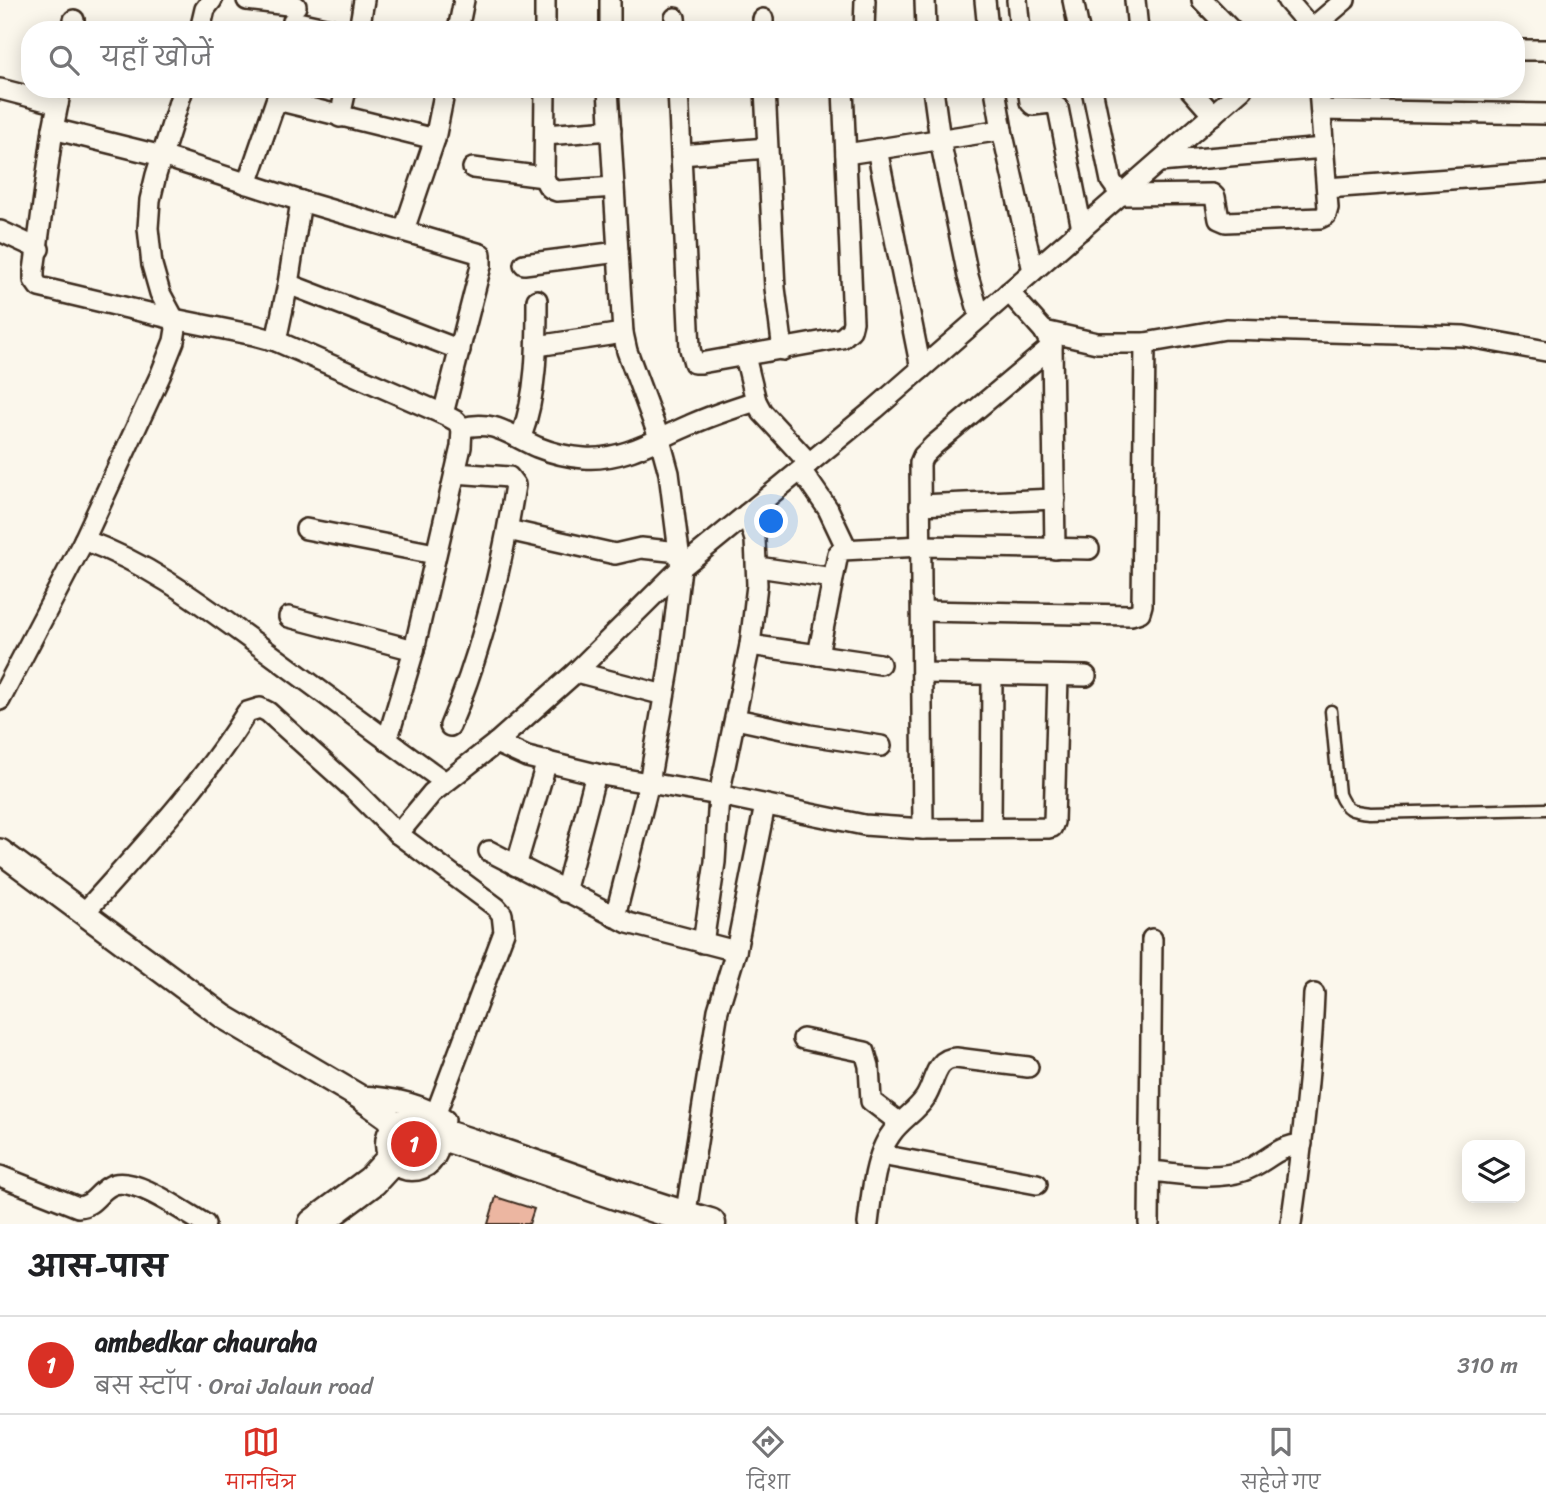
<!DOCTYPE html>
<html lang="hi">
<head>
<meta charset="utf-8">
<style>
  body { margin:0; font-family:Sriracha,"Playpen Sans Deva",sans-serif; background:#f6f6f6; color:#202124 }
  .controls { position:absolute; right:21px; bottom:21px; display:grid; overflow:hidden; border-radius:14px; box-shadow:0 4px 18px #0003 }
  .controls button { width:63px; height:63px; display:grid; place-items:center; padding:0; border:0; border-bottom:2px solid #e0e0e0; background:#fff; color:#202124; font:35px sans-serif }
  .you { position:absolute; left:772px; top:522px; width:24px; height:24px; margin:-18px; border:5px solid #fff; border-radius:50%; background:#1a73e8; box-shadow:0 0 0 10px #1a73e833 }
  .badge { display:grid; place-items:center; width:46px; height:46px; border-radius:50%; background:#d93025; color:#fff; font-size:23px; font-weight:700 }
  .pin { position:absolute; translate:-50% -50%; border:4px solid #fff; box-shadow:0 2px 7px #0006 }
  .list { margin:0; padding:0; list-style:none }
  h2 { display:flex; justify-content:space-between; align-items:center; height:91px; margin:0; padding:0 28px; font-size:30px }
  h2 small { font-size:23px; font-weight:400; color:#757577 }
  .list li { display:grid; grid-template-columns:46px 1fr auto; gap:21px; align-items:center; box-sizing:border-box; height:98px; padding:0 28px; border-top:2px solid #e0e0e0 }
  .list b { display:block; font-size:26px; white-space:nowrap }
  .list p { margin:0; font-size:23px; white-space:nowrap; color:#757577 }
  .list em { font-size:23px; font-style:normal; color:#757577 }
  .icon { flex:none; width:38px; height:38px; fill:none; stroke:currentColor; stroke-width:2; stroke-linecap:round; stroke-linejoin:round }
  .map { position:relative; flex:none; width:1546px; height:1224px; overflow:hidden }
  .search { position:absolute; background:#fff; box-shadow:0 4px 18px #0003; left:21px; right:21px; top:21px; height:77px; display:flex; align-items:center; gap:18px; box-sizing:border-box; padding:0 24px; border-radius:28px; color:#757577; font-size:26px }
  .sheet { height:189px; background:#fff }
  nav { display:flex; justify-content:space-around; align-items:center; box-sizing:border-box; height:98px; border-top:2px solid #e0e0e0; background:#fff; font-size:19px; color:#757577 }
  nav a { display:grid; justify-items:center; gap:4px }
  nav .on { color:#d93025 }
  .map>svg:first-child { display:block }
</style>
</head>
<body>
<div class="map">
<svg width="1546" height="1224" viewBox="0 0 1546 1224">
  <rect width="100%" height="100%" fill="#fbf7ec"/>
  <filter id="ink" filterUnits="userSpaceOnUse"><feTurbulence type="fractalNoise" baseFrequency=".0143" numOctaves="2"/><feDisplacementMap in="SourceGraphic" scale="14" xChannelSelector="R" yChannelSelector="G"/><feConvolveMatrix kernelMatrix="1 2 1 2 8 2 1 2 1" color-interpolation-filters="sRGB"/></filter>
  <g filter="url(#ink)">
    <!-- building -->
    <polygon fill="#ecb6a1" stroke="#3b2a1e" stroke-width="2" points="496,1197 534,1209 529,1224 488,1224"/>
    <g fill="none" stroke-linecap="round" stroke-linejoin="round">
      <defs>
        <path id="service" d="M1331 711 1339 794C1346 811 1352 811 1370 813L1546 809"/>
        <g id="minor">
          <polyline points="247,0 296,6"/>
          <polyline points="545,0 545,30"/>
          <polyline points="610,0 610,30"/>
          <polyline points="925,0 926,30"/>
          <polyline points="985,0 988,30"/>
          <polyline points="1017,0 1020,30"/>
          <polyline points="1073,0 1079,30"/>
          <polyline points="1135,0 1138,30"/>
          <polyline points="1202,0 1231,30"/>
          <polyline points="1287,0 1313,30"/>
          <polyline points="675,18 676,30"/>
          <polyline points="763,19 763,30"/>
          <polyline points="293,21 334,30"/>
          <polyline points="72,30 74,20"/>
          <polyline points="200,30 205,9 212,0"/>
          <polyline points="359,30 364,0"/>
          <polyline points="458,30 464,0"/>
          <polyline points="864,30 865,0"/>
          <polyline points="1310,30 1345,0"/>
          <polyline points="1516,50 1546,50"/>
          <polyline points="0,89 58,104"/>
          <polyline points="61,89 53,129 34,271 34,280 39,287 174,319 254,335 276,341 443,414 456,421 462,428 461,447 414,650 387,741"/>
          <path d="M545 89 544 177C547 185 549 189 557 191L614 187"/>
          <polyline points="608,89 623,333 627,351 660,440 669,473 681,568 669,669 649,783 615,917"/>
          <polyline points="678,89 690,349 694,363 701,363 842,338 851,330 853,322 843,89"/>
          <polyline points="765,89 775,288 783,350"/>
          <polyline points="933,89 940,140 968,276 980,317"/>
          <polyline points="995,89 1002,130 1033,271"/>
          <polyline points="1028,89 1030,102 1033,105 1051,103 1058,108 1082,229"/>
          <polyline points="1092,89 1111,181 1121,195 1212,194 1215,197 1219,219 1226,222 1320,218 1326,215 1328,208 1319,89"/>
          <polyline points="1190,89 1213,115"/>
          <polyline points="277,100 435,139"/>
          <polyline points="1321,110 1546,114"/>
          <polyline points="340,117 346,89"/>
          <polyline points="53,129 162,156 301,201 481,254 481,266 443,414"/>
          <polyline points="545,135 611,130"/>
          <polyline points="877,149 921,369"/>
          <polyline points="846,154 1002,130"/>
          <polyline points="681,155 767,148"/>
          <polyline points="1159,162 1324,148"/>
          <polyline points="473,168 544,177"/>
          <polyline points="247,184 280,89"/>
          <polyline points="1327,188 1546,172"/>
          <polyline points="404,230 435,139 445,89"/>
          <polyline points="0,231 39,249"/>
          <polyline points="524,264 618,252"/>
          <polyline points="288,284 460,350"/>
          <polyline points="1009,292 1044,331 1052,346 1055,549"/>
          <polyline points="1044,331 1097,343 1145,343 1226,329 1464,336 1546,351"/>
          <polyline points="276,341 288,284 301,201"/>
          <polyline points="537,346 623,333"/>
          <polyline points="745,356 756,401 762,412 809,463"/>
          <path d="M462 428C493 419 510 435 537 447 552 453 568 457 584 458 622 461 657 439 690 425 712 415 734 408 756 401"/>
          <path d="M521 437C537 394 537 346 537 300"/>
          <polyline points="801,470 828,509 847,549"/>
          <polyline points="920,505 1055,499"/>
          <polyline points="306,529 435,554"/>
          <polyline points="508,530 615,554 641,548 679,552"/>
          <path d="M84 540C152 565 203 605 261 647 322 692 383 738 445 782"/>
          <polyline points="758,567 833,578"/>
          <polyline points="922,611 1131,615 1140,612 1142,605 1145,343"/>
          <polyline points="289,617 414,650"/>
          <polyline points="750,645 880,664"/>
          <polyline points="818,655 838,554 842,550 922,546 1089,549"/>
          <polyline points="576,672 664,695"/>
          <polyline points="923,673 1086,676"/>
          <polyline points="0,700 84,540 160,376 174,341 176,329 174,319 160,293 152,265 148,228 150,200 156,175 183,89"/>
          <polyline points="736,719 810,735 881,746"/>
          <path d="M450 726C483 649 502 567 515 485L509 477 455 473"/>
          <polyline points="496,743 527,757 596,774 719,795 864,825 923,829 1048,828 1052,827 1054,822 1058,677"/>
          <polyline points="991,828 992,676"/>
          <polyline points="923,829 920,463 923,456 934,445 1052,346"/>
          <polyline points="398,834 432,793 496,743 576,672 681,568 875,409 1242,89"/>
          <polyline points="489,851 628,923 736,951"/>
          <polyline points="516,866 547,761"/>
          <polyline points="565,892 596,774"/>
          <path d="M84 913C141 849 202 785 247 712L260 708 268 712 351 787 398 834 496 907 502 914 504 932 436 1113"/>
          <polyline points="703,943 715,862 719,795 750,645 757,585 755,540 747,514"/>
          <polyline points="803,1039 865,1052 869,1066 871,1101 900,1123"/>
          <path d="M358 1096C387 1097 420 1102 445 1120"/>
          <polyline points="881,1155 1037,1184"/>
          <path d="M1149 1171C1178 1173 1214 1181 1243 1171 1265 1164 1276 1146 1302 1144"/>
          <path d="M0 1176 78 1207C94 1206 97 1193 110 1186 131 1173 184 1212 205 1224"/>
          <polyline points="684,1224 718,1010 736,951 765,805"/>
          <path d="M868 1224C871 1198 875 1155 891 1134 900 1120 916 1112 925 1098 935 1084 934 1058 956 1058L1028 1067"/>
          <polyline points="1149,1224 1152,939"/>
          <path d="M1291 1224C1302 1147 1311 1072 1314 994"/>
        </g>
        <polyline id="tertiary" points="0,851 224,1017 358,1096 400,1126"/>
        <g id="primary">
          <circle cx="412" cy="1144" r="21"/>
          <path d="M429 1131C524 1159 615 1197 710 1224"/>
          <polyline points="314,1224 372,1181 395,1156"/>
        </g>
      </defs>
      <!-- service casing -->
      <use href="#service" stroke="#3b2a1e" stroke-width="15"/>
      <!-- minor casing -->
      <use href="#minor" stroke="#3b2a1e" stroke-width="24"/>
      <!-- tertiary casing -->
      <use href="#tertiary" stroke="#3b2a1e" stroke-width="28"/>
      <!-- primary casing -->
      <use href="#primary" stroke="#3b2a1e" stroke-width="35"/>
      <!-- service -->
      <use href="#service" stroke="#fbf7ec" stroke-width="10"/>
      <!-- minor -->
      <use href="#minor" stroke="#fbf7ec" stroke-width="19"/>
      <!-- tertiary -->
      <use href="#tertiary" stroke="#fbf7ec" stroke-width="23"/>
      <!-- primary -->
      <use href="#primary" stroke="#fbf7ec" stroke-width="30"/>
    </g>
  </g>
</svg>
<div class="controls">
<button><svg class="icon" aria-label="layers" viewBox="0 0 24 24"><path d="M12 4l9 5-9 5-9-5zM3 14l9 5 9-5"/></svg></button>
</div>
<div class="you"></div>
<div class="pin badge" style="left:414px;top:1144px">1</div>
<div class="search"><svg class="icon" aria-label="search" viewBox="0 0 24 24"><circle cx="10" cy="10" r="6"/><path d="M15 15l6 6"/></svg>यहाँ खोजें</div>
</div>
<section class="sheet">
<h2>आस-पास<small></small></h2>
<ul class="list">
<li><span class="badge">1</span><div><b>ambedkar chauraha</b><p>बस स्टॉप · Orai Jalaun road</p></div><em>310 m</em></li>
</ul>
</section>
<nav>
<a class="on"><svg class="icon" aria-label="map" viewBox="0 0 24 24"><path d="M3 6l6-2 6 2 6-2v14l-6 2-6-2-6 2zM9 4v14M15 6v14"/></svg>मानचित्र</a>
<a><svg class="icon" aria-label="directions" viewBox="0 0 24 24"><path d="M12 3l9 9-9 9-9-9zM9 14v-3h6M13 9l2 2-2 2"/></svg>दिशा</a>
<a><svg class="icon" aria-label="saved" viewBox="0 0 24 24"><path d="M7 4h10v16l-5-4-5 4z"/></svg>सहेजे गए</a>
</nav>
</body>
</html>
